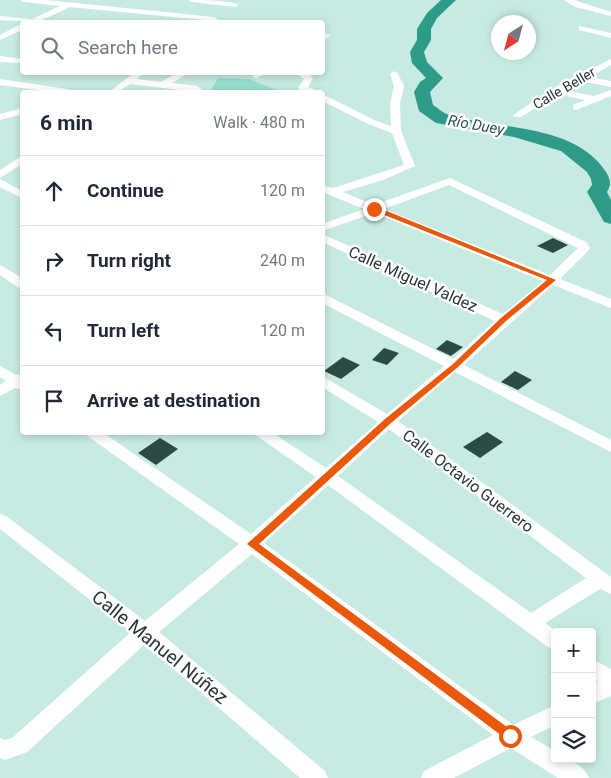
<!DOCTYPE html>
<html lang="en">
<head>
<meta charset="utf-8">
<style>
  body { margin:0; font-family:Roboto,sans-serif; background:#f6f6f7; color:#1f2937 }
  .controls { position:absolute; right:15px; bottom:15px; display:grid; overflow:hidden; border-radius:5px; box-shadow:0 2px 8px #0003 }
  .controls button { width:45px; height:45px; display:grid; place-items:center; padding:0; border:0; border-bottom:1px solid #e0e1e3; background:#fff; color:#1f2937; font:25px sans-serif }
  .compass { position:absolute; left:491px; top:15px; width:45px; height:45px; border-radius:50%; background:#fff; box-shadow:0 2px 8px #0003; rotate:216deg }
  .stop { position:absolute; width:15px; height:15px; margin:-11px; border:4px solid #ea580c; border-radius:50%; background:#fff }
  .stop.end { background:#ea580c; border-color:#fff; box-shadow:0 1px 5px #0008 }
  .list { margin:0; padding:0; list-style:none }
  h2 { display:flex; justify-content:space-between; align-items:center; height:65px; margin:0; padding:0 20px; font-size:21px }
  h2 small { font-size:16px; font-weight:400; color:#747a83 }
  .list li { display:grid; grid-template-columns:32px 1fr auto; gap:15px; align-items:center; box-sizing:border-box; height:70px; padding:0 20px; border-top:1px solid #e0e1e3 }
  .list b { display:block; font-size:19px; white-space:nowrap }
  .list em { font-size:16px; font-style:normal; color:#747a83 }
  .icon { flex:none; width:28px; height:28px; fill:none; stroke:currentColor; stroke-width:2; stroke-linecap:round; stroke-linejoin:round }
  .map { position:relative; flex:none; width:611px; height:778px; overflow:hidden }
  .search { position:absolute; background:#fff; box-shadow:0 2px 8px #0003; left:20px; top:20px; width:305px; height:55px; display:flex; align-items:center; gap:12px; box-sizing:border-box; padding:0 18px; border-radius:5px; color:#747a83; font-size:19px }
  .panel { position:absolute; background:#fff; box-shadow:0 2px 8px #0003; left:20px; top:90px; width:305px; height:345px; border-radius:5px }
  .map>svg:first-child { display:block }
</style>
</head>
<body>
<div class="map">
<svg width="611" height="778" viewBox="0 0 611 778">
  <rect width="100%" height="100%" fill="#c7ebe2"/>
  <!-- green -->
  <polygon fill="#95e0cf" points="218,78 248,79 282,92 210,92"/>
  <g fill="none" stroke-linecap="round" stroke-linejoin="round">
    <!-- river -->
    <path fill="#2d9b88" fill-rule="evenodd" d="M441 0H456L437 18 431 29V40L424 52 427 62 443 78 430 92 433 105C438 108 443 113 449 115 498 130 574 123 606 172 611 180 611 185 607 192L611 200V224L604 222 587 192 592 185 591 179 587 172 561 151 514 137 436 123 419 111 414 92 420 82 426 78 412 63 410 52 417 40V29L427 13Z"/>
  </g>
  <!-- building -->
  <g fill="#2c4b45">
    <polygon points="553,238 568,245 553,253 537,246"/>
    <polygon points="447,340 463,347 451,356 436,349"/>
    <polygon points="384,348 399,353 387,365 372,360"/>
    <polygon points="343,357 360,365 341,379 324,371"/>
    <polygon points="515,371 532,380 518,390 501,382"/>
    <polygon points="487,432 503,442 480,458 463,447"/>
    <polygon points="160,438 178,449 156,465 138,453"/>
  </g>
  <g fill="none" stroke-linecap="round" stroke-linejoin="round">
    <!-- minor -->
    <g fill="#fff" fill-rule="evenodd">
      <polygon points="20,0 46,0 214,17 218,19 214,21 70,7 42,20 45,22 0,20 0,16 32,19 60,6 24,2"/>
      <path d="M188 0C203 0 226 0 239 5L235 7 192 2Z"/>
      <polygon points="564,0 574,0 611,12 611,16 575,7"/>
      <polygon points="19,25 22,25 22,30 0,40 0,35"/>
      <polygon points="579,26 611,33 611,38 579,30"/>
      <polygon points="324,33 331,35 322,42 322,35"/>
      <polygon points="0,56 22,59 22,63 0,62"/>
      <polygon points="611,59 611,65 589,77 611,81 611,87 581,81 564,90 594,96 611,90 611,96 576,110 573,109 573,105 585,100 557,94 521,117 515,117 513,115 552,89"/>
      <path d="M394 71 398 74 404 86 400 103 401 131 415 166 383 180 343 192 374 205 450 178 586 242 590 248 588 251 560 279 611 299V308L553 285 464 365 611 440V452L455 372 398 421 611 577V594L600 589 545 623 557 632H555V649L548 647 328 485 264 543 513 725 555 705V725L531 737 555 751V759C569 759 583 764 589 778H558L511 748 454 778H421L424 771 493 735 252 554 159 632 325 771 328 778H300L145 644 27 752 5 760 0 758V738L5 740 12 738 131 632 0 529V514L6 516 145 621 239 544 82 432H102L251 534 316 477 251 432H271L326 468 378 422 322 387V376L387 414 444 366 322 303V293L453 359 495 321 322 242V234L503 314 543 281 374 213 322 231V224L364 209 322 192V185L333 188 404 165 392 133 368 124 322 101V94L374 120 391 126 390 103 394 86 390 74ZM449 185 578 248 550 275 384 209ZM389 429 586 578 531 613 338 476Z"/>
      <polygon points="135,72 145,72 137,79 161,82 179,72 190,72 172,83 197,86 202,89 197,92 130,84 118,92 109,92"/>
      <polygon points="256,72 267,72 256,79 252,76"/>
      <path d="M294 72C302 72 308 72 313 78L308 87 316 90 317 92C310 92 303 94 298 88L304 79Z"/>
      <polygon points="0,79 67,89 72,92 52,92 0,85"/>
      <polygon points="22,108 22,114 0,120 0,114"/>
      <polygon points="22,156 22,164 0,178 0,170"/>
      <polygon points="0,179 22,191 22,198 0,187"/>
      <polygon points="0,265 22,278 22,288 17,287 0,275"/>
      <polygon points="0,366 16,375 22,374 22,390 15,388 0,396 0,385 6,381 0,377"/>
      <polygon points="592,659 611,669 611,696 592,704 592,685 598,682 592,678"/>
    </g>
  </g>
  <!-- route -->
  <polygon fill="#ea580c" points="372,207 377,207 556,280 506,321 458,367 391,423 259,544 515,733 516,736 515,740 510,742 247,544 385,419 453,364 501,318 547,280 372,210"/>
  <g text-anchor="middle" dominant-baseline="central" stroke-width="5" stroke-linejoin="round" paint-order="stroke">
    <!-- far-street labels -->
    <g font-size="14" fill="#2a3835" stroke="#fff">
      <text transform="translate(564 88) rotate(-30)">Calle Beller</text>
    </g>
    <!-- far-water labels -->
    <g font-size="15" font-style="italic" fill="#29564d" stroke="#fff">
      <text transform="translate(476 125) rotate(10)">Río Duey</text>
    </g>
    <!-- street labels -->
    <g font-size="16" fill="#2a3835" stroke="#fff">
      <text transform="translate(413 279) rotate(24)">Calle Miguel Valdez</text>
      <text transform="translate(468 481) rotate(37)">Calle Octavio Guerrero</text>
    </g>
    <!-- near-street labels -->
    <g font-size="19" fill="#2a3835" stroke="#fff">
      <text transform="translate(160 647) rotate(39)">Calle Manuel Núñez</text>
    </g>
  </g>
</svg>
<div class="controls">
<button>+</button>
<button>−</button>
<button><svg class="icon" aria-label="layers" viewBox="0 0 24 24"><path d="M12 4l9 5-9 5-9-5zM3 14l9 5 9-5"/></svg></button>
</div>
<svg class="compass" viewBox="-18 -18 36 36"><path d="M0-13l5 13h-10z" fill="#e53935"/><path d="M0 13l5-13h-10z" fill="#747a83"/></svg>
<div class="stop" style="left:510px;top:736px"></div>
<div class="stop end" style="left:374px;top:209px"></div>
<div class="search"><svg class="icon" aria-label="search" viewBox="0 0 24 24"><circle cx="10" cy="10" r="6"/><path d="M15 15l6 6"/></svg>Search here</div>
<section class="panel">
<h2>6 min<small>Walk · 480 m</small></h2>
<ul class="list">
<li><svg class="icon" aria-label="ahead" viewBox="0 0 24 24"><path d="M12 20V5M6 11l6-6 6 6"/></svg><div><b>Continue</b></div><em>120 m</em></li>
<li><svg class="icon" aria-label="right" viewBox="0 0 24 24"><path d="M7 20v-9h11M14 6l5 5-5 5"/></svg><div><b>Turn right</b></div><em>240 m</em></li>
<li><svg class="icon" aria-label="left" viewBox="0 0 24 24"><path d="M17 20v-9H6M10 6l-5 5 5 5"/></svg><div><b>Turn left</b></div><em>120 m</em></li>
<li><svg class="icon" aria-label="arrive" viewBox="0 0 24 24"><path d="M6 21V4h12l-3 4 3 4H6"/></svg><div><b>Arrive at destination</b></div></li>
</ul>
</section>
</div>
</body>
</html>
